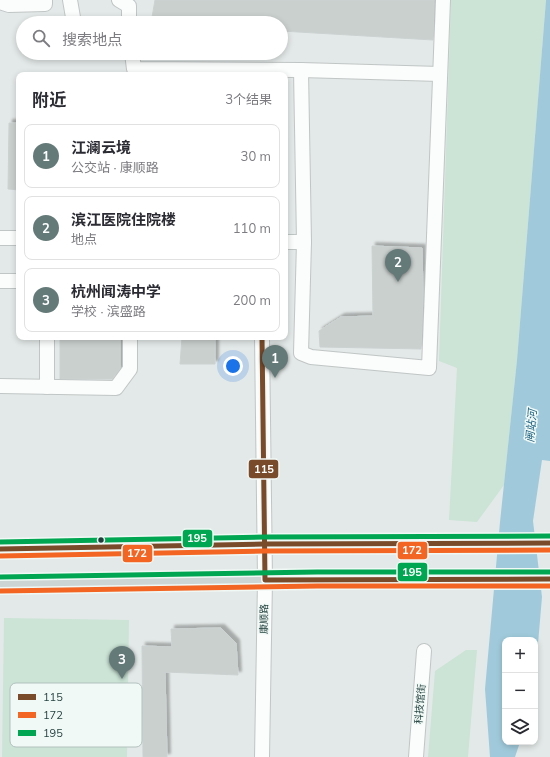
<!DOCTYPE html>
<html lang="zh">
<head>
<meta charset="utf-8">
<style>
  body { margin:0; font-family:Mulish,"Noto Sans SC",sans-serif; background:#f7f7f7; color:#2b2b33 }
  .controls { position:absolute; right:12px; bottom:12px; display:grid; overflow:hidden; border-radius:8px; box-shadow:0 2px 6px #0003 }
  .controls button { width:36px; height:36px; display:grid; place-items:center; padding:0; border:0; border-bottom:1px solid #e1e1e2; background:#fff; color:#2b2b33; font:20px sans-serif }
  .you { position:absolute; left:233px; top:366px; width:14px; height:14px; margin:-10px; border:3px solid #fff; border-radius:50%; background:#1a73e8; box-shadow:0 0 0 6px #1a73e833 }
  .badge { display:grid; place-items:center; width:26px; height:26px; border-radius:50%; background:#647a78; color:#fff; font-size:13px; font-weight:700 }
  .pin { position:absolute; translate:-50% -33px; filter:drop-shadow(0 1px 2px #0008) }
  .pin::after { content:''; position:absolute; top:21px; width:14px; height:12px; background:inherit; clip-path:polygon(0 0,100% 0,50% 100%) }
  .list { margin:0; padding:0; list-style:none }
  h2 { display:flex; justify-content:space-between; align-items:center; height:52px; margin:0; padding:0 16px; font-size:17px }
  h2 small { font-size:13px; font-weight:400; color:#7c7c81 }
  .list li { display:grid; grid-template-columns:26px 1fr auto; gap:12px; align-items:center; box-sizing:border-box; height:64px; margin:0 8px 8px; padding:0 8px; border:1px solid #e1e1e2; border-radius:8px }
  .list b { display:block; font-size:15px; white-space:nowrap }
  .list p { margin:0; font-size:13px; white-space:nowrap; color:#7c7c81 }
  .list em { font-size:13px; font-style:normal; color:#7c7c81 }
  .icon { flex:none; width:22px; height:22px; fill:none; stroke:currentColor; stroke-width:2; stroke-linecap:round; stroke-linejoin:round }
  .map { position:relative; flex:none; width:550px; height:757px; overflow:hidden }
  .search { position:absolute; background:#fff; box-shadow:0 2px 6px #0003; left:16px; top:16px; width:272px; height:44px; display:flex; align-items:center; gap:10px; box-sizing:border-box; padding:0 14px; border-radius:22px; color:#7c7c81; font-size:15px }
  .panel { position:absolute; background:#fff; box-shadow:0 2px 6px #0003; left:16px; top:72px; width:272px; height:268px; border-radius:8px }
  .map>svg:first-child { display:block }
</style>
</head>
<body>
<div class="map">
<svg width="550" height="757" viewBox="0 0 550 757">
  <defs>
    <filter id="shadow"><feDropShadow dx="3.5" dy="-3.5" stdDeviation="1" flood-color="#0004"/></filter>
  </defs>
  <rect width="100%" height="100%" fill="#e3e9e8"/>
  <!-- green -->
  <g fill="#cbe4d6">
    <polygon points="451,0 546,0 517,360 504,485 477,522 449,520 457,368 439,361"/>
    <polygon points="4,618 129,620 127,757 2,757"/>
    <polygon points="466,650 477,650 468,757 428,757 435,671"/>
  </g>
  <!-- water -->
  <polygon fill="#a0cadb" points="546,0 550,0 550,461 542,460 533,521 542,597 535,679 535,640 505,640 505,742 520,742 515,757 490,757 485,689 500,522 517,360"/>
  <!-- building -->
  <g fill="#cad0ce" stroke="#cbd2d1" filter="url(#shadow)">
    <polygon points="155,0 434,0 433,40 281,31 281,23 151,23"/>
    <polygon points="9,123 19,123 19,190 8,189"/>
    <polygon points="372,246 422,248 423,293 421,349 320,347 319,331 341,317 373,316"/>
    <polygon points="60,337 120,337 120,369 112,379 60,379"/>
    <polygon points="182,337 215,337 215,364 180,364"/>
    <polygon points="221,628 236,643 238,675 165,672 167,757 143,757 142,646 172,647 171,629"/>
  </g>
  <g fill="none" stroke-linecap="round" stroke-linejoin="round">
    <defs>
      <g id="minor">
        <polyline points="70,0 74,23"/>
        <polyline points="119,0 129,6 129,23"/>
        <polyline points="0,2 9,5 45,4 45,0"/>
        <polyline points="132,53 134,69 301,70 440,74"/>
        <polyline points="301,70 304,242"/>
        <polyline points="0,238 19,238"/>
        <polyline points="285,242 304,242 301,353 311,357 429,368 443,0"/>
        <polyline points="0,281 19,281"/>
        <polyline points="47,337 47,387"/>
        <polyline points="262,337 265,580 262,757"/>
        <polyline points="0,386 116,388 130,369 130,337"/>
        <polyline points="416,757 424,651"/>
      </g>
      <g id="major">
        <polyline points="0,549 102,548 264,544 550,543"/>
        <polyline points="0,584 317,579 550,579"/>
      </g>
    </defs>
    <!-- minor casing -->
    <use href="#minor" stroke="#c0c6c5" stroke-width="16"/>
    <!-- major casing -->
    <use href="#major" stroke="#bbc5c5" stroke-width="20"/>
    <!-- minor -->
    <use href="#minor" stroke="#fbfcfc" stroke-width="14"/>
    <!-- major -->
    <use href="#major" stroke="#ccd5d4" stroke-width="18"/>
    <defs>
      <g id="bus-1">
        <polyline points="262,337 265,580 550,579"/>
        <polyline points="0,549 264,544 550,543"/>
      </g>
      <g id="bus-2">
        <polyline points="0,556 264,551 550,550"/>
        <polyline points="0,591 317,586 550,586"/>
      </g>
      <g id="bus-3">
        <polyline points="0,542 264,537 550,536"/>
        <polyline points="0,577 317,572 550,572"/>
      </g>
    </defs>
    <!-- bus-1 casing -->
    <use href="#bus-1" stroke="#f1f9f6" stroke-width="8"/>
    <!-- bus-2 casing -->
    <use href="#bus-2" stroke="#f1f9f6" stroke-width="8"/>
    <!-- bus-3 casing -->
    <use href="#bus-3" stroke="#f1f9f6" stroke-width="8"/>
    <!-- bus-1 -->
    <use href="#bus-1" stroke="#7a4b2a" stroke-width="5"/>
    <!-- bus-2 -->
    <use href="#bus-2" stroke="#f26522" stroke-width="5"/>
    <!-- bus-3 -->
    <use href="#bus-3" stroke="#00a651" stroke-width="5"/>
  </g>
  <!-- markers -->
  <circle fill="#1f3e3b" stroke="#f1f9f6" stroke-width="1.5" cx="101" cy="540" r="3.5"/>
  <g text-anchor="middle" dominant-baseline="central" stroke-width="3" stroke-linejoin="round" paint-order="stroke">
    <!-- street labels -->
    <g font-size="10" fill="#1f3e3b" stroke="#f1f9f6">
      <text transform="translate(264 619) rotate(-89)">康顺路</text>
      <text transform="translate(420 704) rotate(-85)">科技馆街</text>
    </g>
    <!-- water labels -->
    <g font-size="11" font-style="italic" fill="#145c7f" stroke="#f1f9f6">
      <text transform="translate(531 426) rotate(-85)">闸站河</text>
    </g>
  </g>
  <!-- legend -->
  <rect x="10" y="683" width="132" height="64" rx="6" fill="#f1f9f6" stroke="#b2c1be" stroke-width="1"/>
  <rect x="18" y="694" width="18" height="6" fill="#7a4b2a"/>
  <rect x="18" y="712" width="18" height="6" fill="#f26522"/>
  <rect x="18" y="730" width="18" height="6" fill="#00a651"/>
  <g font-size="11" fill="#1f3e3b">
    <text x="43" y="701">115</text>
    <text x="43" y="719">172</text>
    <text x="43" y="737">195</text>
  </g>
  <g stroke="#f1f9f6" stroke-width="1.5">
    <rect x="248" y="459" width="31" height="20" rx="4" fill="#7a4b2a"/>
    <rect x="182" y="529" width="31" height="19" rx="4" fill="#00a651"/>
    <rect x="397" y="541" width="31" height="19" rx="4" fill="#f26522"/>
    <rect x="122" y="544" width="31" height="19" rx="4" fill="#f26522"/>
    <rect x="397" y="562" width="31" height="20" rx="4" fill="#00a651"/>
  </g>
  <g font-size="11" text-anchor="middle" font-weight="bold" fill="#fff">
    <text x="264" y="473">115</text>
    <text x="197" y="542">195</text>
    <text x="412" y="554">172</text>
    <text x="137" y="557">172</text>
    <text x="412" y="576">195</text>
  </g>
</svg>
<div class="controls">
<button>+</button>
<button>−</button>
<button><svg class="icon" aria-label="layers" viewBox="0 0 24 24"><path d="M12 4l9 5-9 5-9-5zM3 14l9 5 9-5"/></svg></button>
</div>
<div class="you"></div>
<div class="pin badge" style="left:275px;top:378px">1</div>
<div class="pin badge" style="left:398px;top:282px">2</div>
<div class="pin badge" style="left:122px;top:679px">3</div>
<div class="search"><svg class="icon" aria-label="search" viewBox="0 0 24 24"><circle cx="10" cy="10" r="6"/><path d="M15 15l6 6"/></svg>搜索地点</div>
<section class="panel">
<h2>附近<small>3个结果</small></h2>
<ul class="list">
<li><span class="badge">1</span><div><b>江澜云境</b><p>公交站 · 康顺路</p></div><em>30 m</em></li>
<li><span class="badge">2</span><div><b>滨江医院住院楼</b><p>地点</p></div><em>110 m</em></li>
<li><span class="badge">3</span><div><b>杭州闻涛中学</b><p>学校 · 滨盛路</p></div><em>200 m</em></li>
</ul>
</section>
</div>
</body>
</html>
